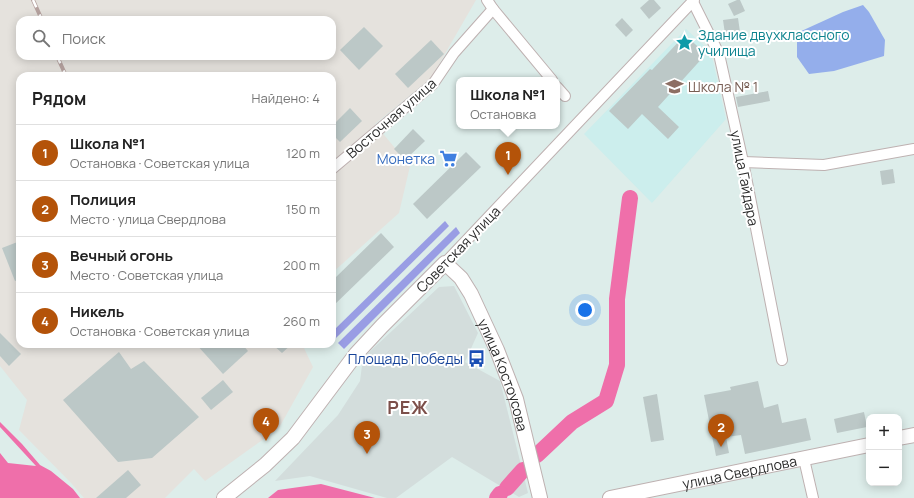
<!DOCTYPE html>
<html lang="ru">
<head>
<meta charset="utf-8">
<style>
  body { margin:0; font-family:Manrope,sans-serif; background:#f2f2f2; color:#222 }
  .controls { position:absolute; right:12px; bottom:12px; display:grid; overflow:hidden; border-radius:8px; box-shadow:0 2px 10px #0003 }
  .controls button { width:36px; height:36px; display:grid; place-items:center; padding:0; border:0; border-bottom:1px solid #e0e0e0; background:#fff; color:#222; font:20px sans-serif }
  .you { position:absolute; left:585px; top:310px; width:14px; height:14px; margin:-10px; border:3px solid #fff; border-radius:50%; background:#1a73e8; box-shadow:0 0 0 6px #1a73e833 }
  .badge { display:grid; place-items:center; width:26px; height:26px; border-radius:50%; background:#b45309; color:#fff; font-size:13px; font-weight:700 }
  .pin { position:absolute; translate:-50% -33px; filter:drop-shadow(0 1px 2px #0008) }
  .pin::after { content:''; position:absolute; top:21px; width:14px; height:12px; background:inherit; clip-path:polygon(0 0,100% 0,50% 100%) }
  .popup { position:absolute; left:456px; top:77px; width:104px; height:52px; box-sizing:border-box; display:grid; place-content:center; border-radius:8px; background:#fff; filter:drop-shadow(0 1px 3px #0005); font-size:13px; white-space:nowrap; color:#767676 }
  .popup b { font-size:15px; color:#222 }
  .popup::after { content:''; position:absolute; left:50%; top:100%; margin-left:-8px; border:8px solid transparent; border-top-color:#fff }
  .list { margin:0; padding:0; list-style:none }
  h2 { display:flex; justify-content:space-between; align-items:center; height:52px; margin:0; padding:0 16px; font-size:17px }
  h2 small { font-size:13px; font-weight:400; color:#767676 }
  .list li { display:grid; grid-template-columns:26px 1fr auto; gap:12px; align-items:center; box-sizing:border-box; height:56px; padding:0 16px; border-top:1px solid #e0e0e0 }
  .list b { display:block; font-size:15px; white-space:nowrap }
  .list p { margin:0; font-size:13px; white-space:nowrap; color:#767676 }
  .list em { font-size:13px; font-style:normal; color:#767676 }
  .icon { flex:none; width:22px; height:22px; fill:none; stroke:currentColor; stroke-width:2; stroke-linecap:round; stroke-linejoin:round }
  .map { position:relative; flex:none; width:914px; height:498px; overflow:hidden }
  .search { position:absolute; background:#fff; box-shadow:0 2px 10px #0003; left:16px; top:16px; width:320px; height:44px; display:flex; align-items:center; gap:10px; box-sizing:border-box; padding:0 14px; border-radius:12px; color:#767676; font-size:15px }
  .panel { position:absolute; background:#fff; box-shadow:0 2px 10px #0003; left:16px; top:72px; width:320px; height:276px; border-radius:12px }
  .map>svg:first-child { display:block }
</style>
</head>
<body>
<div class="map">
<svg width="914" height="498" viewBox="0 0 914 498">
  <rect width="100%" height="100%" fill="#ddedea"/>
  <!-- industrial -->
  <path fill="#e5e2dd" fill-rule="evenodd" d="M0 0H476L431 78 375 124 410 166 399 213 332 273V76H20V344H305L304 348 313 367 279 428 205 481 194 469 165 498H84L72 484 19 430 27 400 0 366ZM20 20H332V56H20Z"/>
  <!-- education -->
  <polygon fill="#cceeed" points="686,29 711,52 726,119 652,203 584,134"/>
  <!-- green -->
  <g fill="#999de4">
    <polygon points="445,221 449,226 335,339 332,336 332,332"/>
    <polygon points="456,227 460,233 344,349 338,343"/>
  </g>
  <!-- pitch -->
  <polygon fill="#94aeeb" points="863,5 869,12 885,40 884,56 834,71 809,74 797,57 797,33 843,12"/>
  <!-- plaza -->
  <polygon fill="#d3dddc" points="454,286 478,333 465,362 500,381 528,493 519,497 452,457 396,498 387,498 310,476 275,481 338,415 360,381 363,358 439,287"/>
  <!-- water -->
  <g fill="#ef6faa">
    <polygon points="0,422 22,444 40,465 51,471 73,489 80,498 0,498 0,453 8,463 36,466 0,427"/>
    <polygon points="321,484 375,498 268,498 278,490"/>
  </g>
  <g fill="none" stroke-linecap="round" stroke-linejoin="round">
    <!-- river -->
    <g stroke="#ef6faa" stroke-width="16">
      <polyline points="537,455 572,422 606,401 617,365 617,299 630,198"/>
      <polyline points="507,488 523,470"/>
      <polyline points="497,498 500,494"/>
    </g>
  </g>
  <!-- building -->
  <g fill="#bcc8c7">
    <polygon points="649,0 654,0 661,8 649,19 640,8"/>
    <polygon points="737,0 740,0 745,11 734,16 728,4"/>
    <polygon points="622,18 633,30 626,37 615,25"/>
    <polygon points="738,18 740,32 725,34 723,20"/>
    <polygon points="364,27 383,46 359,70 340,50"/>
    <polygon points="685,35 706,54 658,107 679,127 668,139 642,114 628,129 609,111 650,69 652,70"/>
    <polygon points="431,40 444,54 408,88 395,74"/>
    <polygon points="768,91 770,101 738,107 736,97"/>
    <polygon points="350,108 362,121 340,142 332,134 332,126"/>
    <polygon points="413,129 425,141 405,160 394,149"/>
    <polygon points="466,152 481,167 427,219 413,204"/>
    <polygon points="893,169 895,183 882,185 880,171"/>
    <polygon points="381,233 394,247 332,307 332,281"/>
    <polygon points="20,241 20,279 15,281 2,248"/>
    <polygon points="0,333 21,354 9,366 0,356"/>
    <polygon points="196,344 242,344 248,351 223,374"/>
    <polygon points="272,344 292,344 282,353"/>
    <polygon points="119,352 131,369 144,361 199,417 152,458 118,462 63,400"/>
    <polygon points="223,380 233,392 211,410 201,398"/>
    <polygon points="758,381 764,408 778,404 782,423 806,418 811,440 745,454 741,435 726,437 729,453 716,456 704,395 731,390 730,387"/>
    <polygon points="657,394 664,440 651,442 643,397"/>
    <polygon points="864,412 867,427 837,433 834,419"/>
    <polygon points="128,470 141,485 126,498 96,498"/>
  </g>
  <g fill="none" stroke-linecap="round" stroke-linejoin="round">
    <defs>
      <g id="street">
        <polyline points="487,0 493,9 552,80"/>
        <polyline points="692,0 719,54 743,162 782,360"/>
        <polyline points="557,87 565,96"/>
        <polyline points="743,162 824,165 914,149"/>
        <polyline points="332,169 433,84 454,53 493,9"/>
        <polyline points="445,263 694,0"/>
        <polyline points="804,459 813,498"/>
      </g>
      <g id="secondary">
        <polyline points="899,438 914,435"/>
        <path id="s1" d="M224 498 265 465 293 438 356 354 382 326 445 263 461 278 471 294 497 350 516 399 540 498"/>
        <path id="s2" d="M610 498 869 445"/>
      </g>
    </defs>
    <!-- street casing -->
    <use href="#street" stroke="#beb1b1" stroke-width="12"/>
    <!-- secondary casing -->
    <use href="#secondary" stroke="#beb1b1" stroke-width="16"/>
    <!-- street -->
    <use href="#street" stroke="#fff" stroke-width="10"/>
    <!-- secondary -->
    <use href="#secondary" stroke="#fff" stroke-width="14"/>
    <defs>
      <g id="rail">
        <polyline points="33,0 42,20"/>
        <polyline points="57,56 66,76"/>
      </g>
    </defs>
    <!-- rail casing -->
    <use href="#rail" stroke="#b5a29f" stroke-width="4"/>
    <!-- rail -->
    <use href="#rail" stroke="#fff" stroke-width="2.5" stroke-dasharray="8" stroke-linecap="butt"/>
  </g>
  <!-- icons -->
  <defs>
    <symbol id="sight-bare" viewBox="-9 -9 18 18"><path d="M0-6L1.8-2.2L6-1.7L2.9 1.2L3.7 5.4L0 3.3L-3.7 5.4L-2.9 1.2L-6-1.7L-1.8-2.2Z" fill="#0f9aa8" stroke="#fff" stroke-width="2.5" paint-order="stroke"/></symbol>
    <symbol id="school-bare" viewBox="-9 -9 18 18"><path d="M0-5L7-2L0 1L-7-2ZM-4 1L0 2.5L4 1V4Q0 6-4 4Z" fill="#8d6e63" stroke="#fff" stroke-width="2.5" paint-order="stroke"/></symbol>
    <symbol id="supermarket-bare" viewBox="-9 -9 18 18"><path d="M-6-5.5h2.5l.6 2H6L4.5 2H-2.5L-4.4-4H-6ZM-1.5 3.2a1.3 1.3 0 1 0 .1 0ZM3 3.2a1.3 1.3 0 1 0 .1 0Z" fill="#3f7fe0" stroke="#fff" stroke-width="2.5" paint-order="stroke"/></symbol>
    <symbol id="bus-bare" viewBox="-9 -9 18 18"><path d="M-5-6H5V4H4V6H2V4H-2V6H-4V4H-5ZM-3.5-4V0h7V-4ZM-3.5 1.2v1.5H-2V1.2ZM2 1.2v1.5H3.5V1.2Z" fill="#1a4fb4" stroke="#fff" stroke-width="2.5" paint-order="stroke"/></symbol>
  </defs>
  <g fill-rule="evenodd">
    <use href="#sight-bare" x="672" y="30" width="25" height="25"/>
    <use href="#school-bare" x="662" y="74" width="25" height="25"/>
    <use href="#supermarket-bare" x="436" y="146" width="25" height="25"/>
    <use href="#bus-bare" x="464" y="346" width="25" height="25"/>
  </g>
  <g text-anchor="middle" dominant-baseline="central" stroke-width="4" stroke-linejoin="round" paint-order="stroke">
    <!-- culture labels -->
    <g font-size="14" fill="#0d838f" stroke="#fff" text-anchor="start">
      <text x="698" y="34">Здание двухклассного<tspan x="698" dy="16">училища</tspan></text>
    </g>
    <!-- education labels -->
    <g font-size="14" fill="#785e54" stroke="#fff" text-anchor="start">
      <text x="688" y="86">Школа № 1</text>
    </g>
    <!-- street labels -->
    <g font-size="14" fill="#2b2b2b" stroke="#fff">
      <text transform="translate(391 118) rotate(-41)">Восточная улица</text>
      <text transform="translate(745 178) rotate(79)">улица Гайдара</text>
      <text transform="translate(458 249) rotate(-46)">Советская улица</text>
      <text stroke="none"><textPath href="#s1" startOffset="452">улица Костоусова</textPath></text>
      <text stroke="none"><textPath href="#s2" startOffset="132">улица Свердлова</textPath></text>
    </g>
    <!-- shop labels -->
    <g font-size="14" fill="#366cbe" stroke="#fff" text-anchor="end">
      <text x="435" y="158">Монетка</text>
    </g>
    <!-- transit labels -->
    <g font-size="14" fill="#164399" stroke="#fff" text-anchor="end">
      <text x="463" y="358">Площадь Победы</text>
    </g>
    <!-- district labels -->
    <g font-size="18" font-weight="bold" letter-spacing="1" fill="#7c4f4a" stroke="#fff">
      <text x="408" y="407">РЕЖ</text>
    </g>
  </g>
</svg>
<div class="controls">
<button>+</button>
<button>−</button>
</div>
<div class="you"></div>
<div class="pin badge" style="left:508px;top:175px">1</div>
<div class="popup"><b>Школа №1</b>Остановка</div>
<div class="pin badge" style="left:721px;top:447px">2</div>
<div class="pin badge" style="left:367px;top:454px">3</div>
<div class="pin badge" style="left:266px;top:441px">4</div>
<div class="search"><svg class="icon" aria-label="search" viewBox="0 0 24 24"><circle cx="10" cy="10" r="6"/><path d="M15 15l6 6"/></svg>Поиск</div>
<section class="panel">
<h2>Рядом<small>Найдено: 4</small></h2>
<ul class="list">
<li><span class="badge">1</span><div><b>Школа №1</b><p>Остановка · Советская улица</p></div><em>120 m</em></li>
<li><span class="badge">2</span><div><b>Полиция</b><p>Место · улица Свердлова</p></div><em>150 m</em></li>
<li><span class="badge">3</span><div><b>Вечный огонь</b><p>Место · Советская улица</p></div><em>200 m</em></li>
<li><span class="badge">4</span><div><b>Никель</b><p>Остановка · Советская улица</p></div><em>260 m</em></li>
</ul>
</section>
</div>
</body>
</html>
